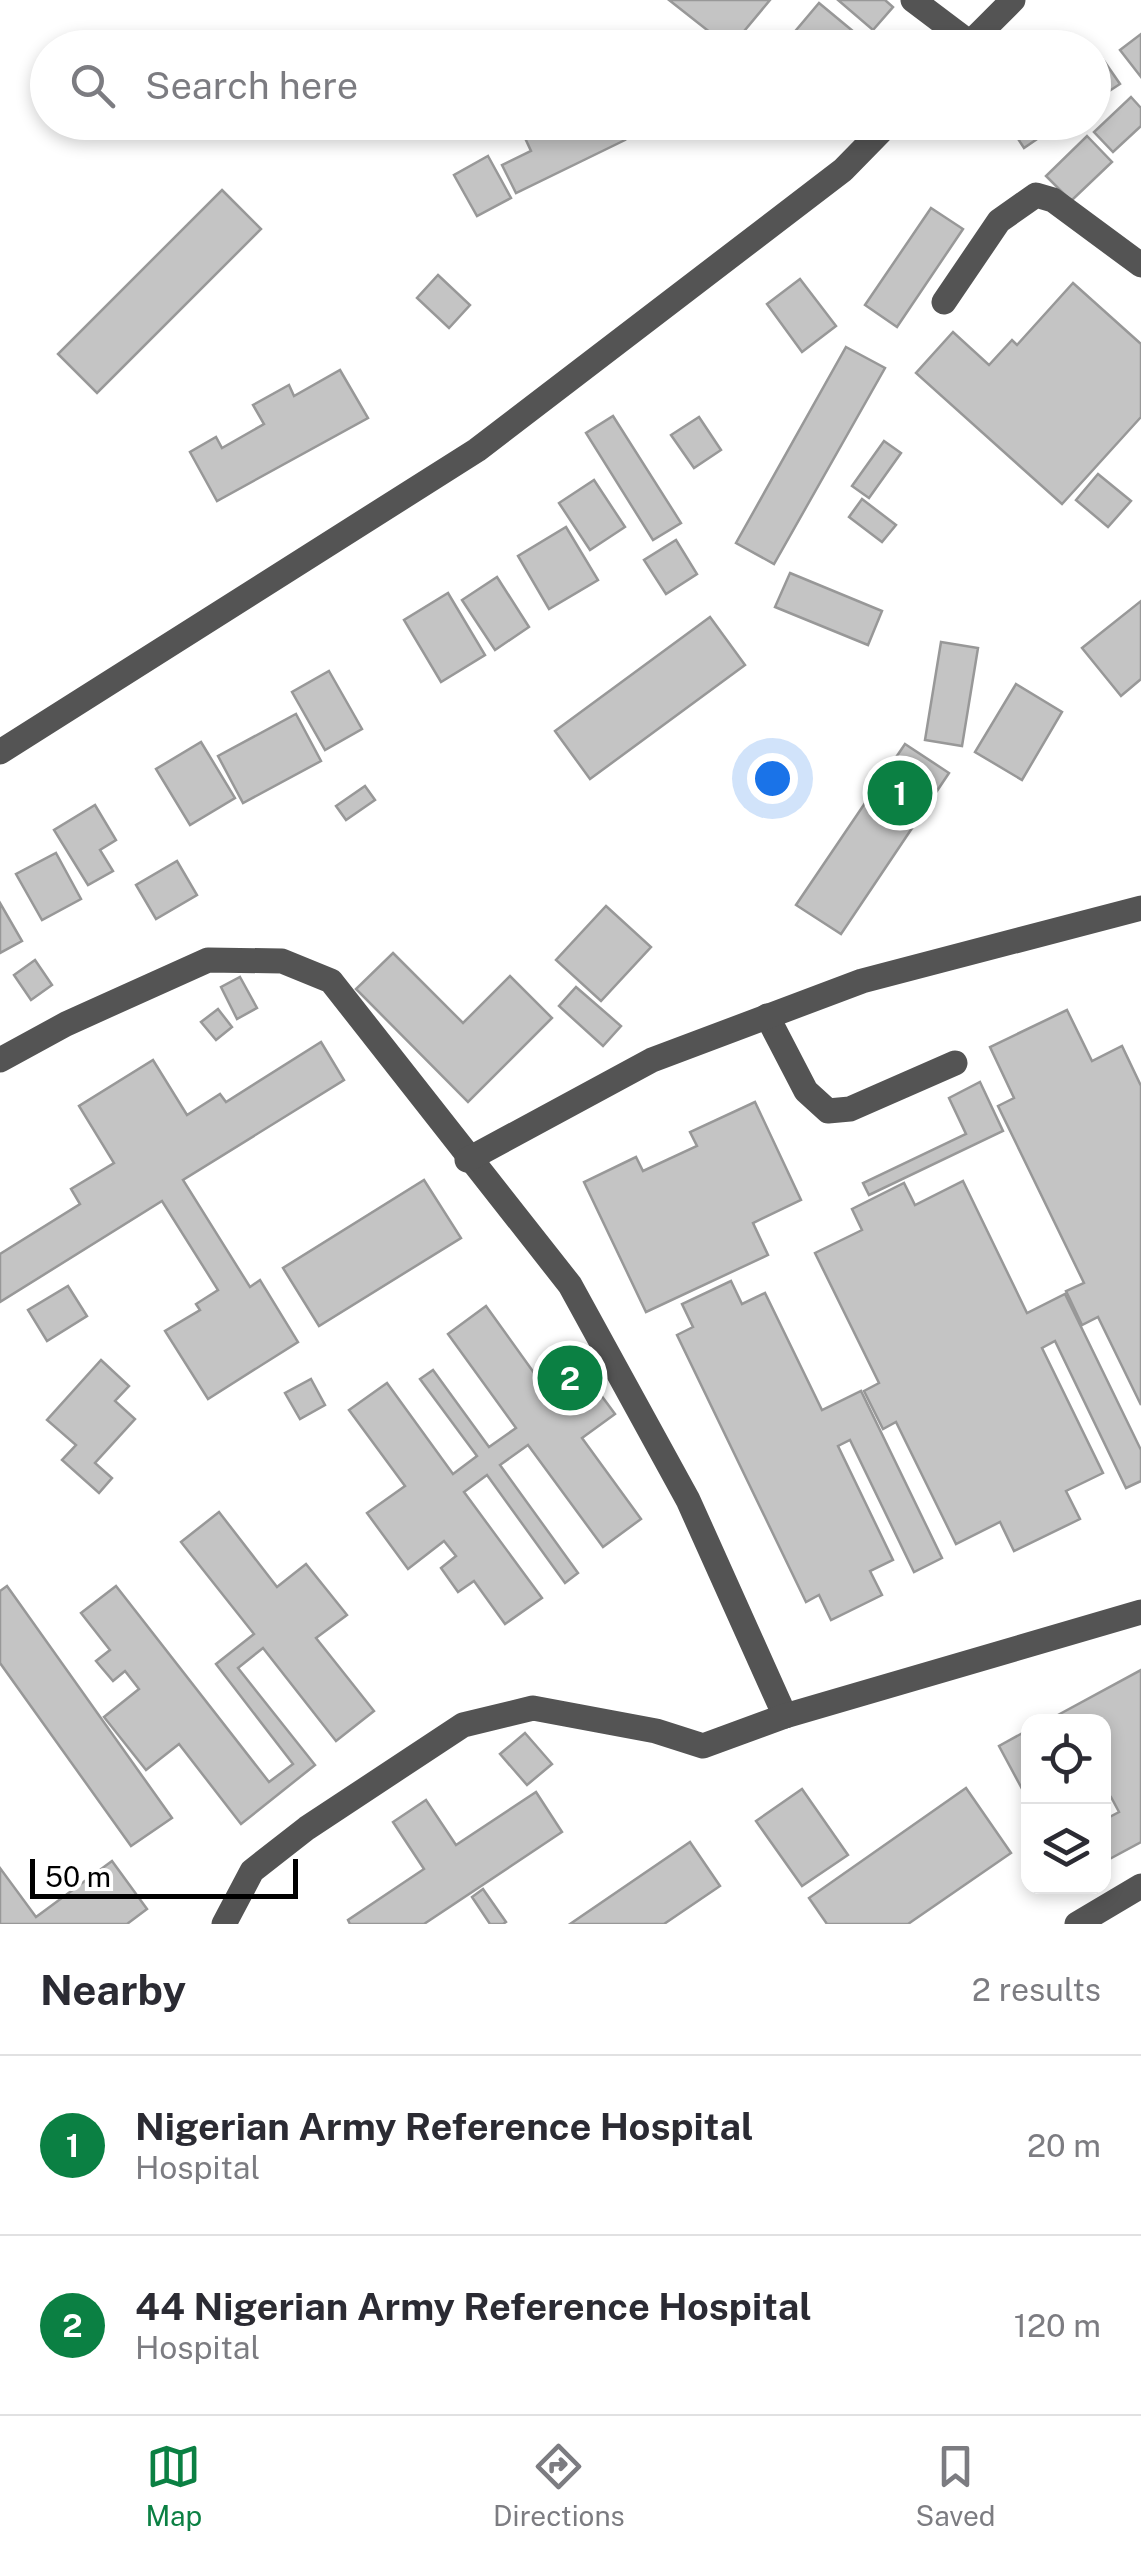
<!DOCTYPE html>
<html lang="en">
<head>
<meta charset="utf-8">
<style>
  body { margin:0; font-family:"Public Sans",sans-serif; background:#f7f7f7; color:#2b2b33 }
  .controls { position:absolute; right:30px; bottom:30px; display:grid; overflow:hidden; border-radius:20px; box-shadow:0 5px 15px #0003 }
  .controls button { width:90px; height:90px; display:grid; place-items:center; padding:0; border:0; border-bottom:2px solid #e1e1e2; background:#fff; color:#2b2b33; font:50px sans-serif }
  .scale { position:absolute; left:30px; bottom:25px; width:268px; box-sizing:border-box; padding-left:10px; border:5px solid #000; border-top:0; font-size:28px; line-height:35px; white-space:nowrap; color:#000; -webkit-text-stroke:8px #fff; paint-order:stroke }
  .you { position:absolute; left:772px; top:778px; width:35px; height:35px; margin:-25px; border:8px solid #fff; border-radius:50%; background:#1a73e8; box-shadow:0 0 0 15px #1a73e833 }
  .badge { display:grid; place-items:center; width:65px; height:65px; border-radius:50%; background:#0b8043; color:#fff; font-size:32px; font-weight:700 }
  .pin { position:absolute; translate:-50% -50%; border:5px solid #fff; box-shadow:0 2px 10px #0006 }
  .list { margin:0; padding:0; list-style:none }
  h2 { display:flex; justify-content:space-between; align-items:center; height:130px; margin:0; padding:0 40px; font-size:42px }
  h2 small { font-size:32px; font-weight:400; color:#7c7c81 }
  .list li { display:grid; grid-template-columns:65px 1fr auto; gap:30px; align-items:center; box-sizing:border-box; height:180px; padding:0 40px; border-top:2px solid #e1e1e2 }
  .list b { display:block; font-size:38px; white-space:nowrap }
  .list p { margin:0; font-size:32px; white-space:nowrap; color:#7c7c81 }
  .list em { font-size:32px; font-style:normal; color:#7c7c81 }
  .icon { flex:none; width:55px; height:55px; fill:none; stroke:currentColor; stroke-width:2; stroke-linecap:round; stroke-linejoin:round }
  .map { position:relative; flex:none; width:1141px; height:1924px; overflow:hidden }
  .search { position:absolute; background:#fff; box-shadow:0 5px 15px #0003; left:30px; right:30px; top:30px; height:110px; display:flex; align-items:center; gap:25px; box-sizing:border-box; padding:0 35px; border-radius:55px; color:#7c7c81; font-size:38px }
  .sheet { height:490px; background:#fff }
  nav { display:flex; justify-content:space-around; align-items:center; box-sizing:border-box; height:140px; border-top:2px solid #e1e1e2; background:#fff; font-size:28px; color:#7c7c81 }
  nav a { display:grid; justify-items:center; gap:5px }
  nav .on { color:#0b8043 }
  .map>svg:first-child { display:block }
</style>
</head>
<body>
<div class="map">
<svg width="1141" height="1924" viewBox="0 0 1141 1924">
  <rect width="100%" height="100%" fill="#fff"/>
  <!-- building -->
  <g fill="#c4c4c4" stroke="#989898" stroke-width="2.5">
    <polygon points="669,0 770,0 730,48"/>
    <polygon points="838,0 885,0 893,7 873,30"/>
    <polygon points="819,3 860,37 851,48 781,48"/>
    <polygon points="1141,34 1141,77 1120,50"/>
    <polygon points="1100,55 1120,84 1094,101 1094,59"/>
    <polygon points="1131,97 1141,108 1141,126 1113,152 1094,132"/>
    <polygon points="555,122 558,128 569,122 617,122 625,140 516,193 502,165 531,151 518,123"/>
    <polygon points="1007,122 1062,122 1024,148"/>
    <polygon points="1087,136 1112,162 1071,201 1046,176"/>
    <polygon points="488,156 511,198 477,216 454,175"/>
    <polygon points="222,190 261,229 97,393 58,354"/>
    <polygon points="931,208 963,229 897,327 865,305"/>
    <polygon points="438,275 470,305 449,328 417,298"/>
    <polygon points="800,279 836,326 802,352 767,304"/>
    <polygon points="1073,283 1141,344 1141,417 1062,504 916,373 953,332 989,365 1012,340 1017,345"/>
    <polygon points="846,347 885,368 774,564 736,543"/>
    <polygon points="340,370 368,418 217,501 190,452 216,437 222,448 264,424 253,405 289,385 294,396"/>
    <polygon points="613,416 681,523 653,540 586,433"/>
    <polygon points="699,417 721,450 694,468 671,435"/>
    <polygon points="884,441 901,453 869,498 852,486"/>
    <polygon points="1098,474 1131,501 1108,527 1076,500"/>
    <polygon points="594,480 625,527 590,550 559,503"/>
    <polygon points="862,499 896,525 882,542 849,517"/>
    <polygon points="566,527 598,580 549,609 518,556"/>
    <polygon points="676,540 697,574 666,594 644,560"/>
    <polygon points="790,573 882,611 868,645 775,607"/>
    <polygon points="497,577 529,627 495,650 462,600"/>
    <polygon points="448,593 485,655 441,682 404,620"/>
    <polygon points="1141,601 1141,679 1121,696 1082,648"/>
    <polygon points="710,617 745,665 590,779 555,731"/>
    <polygon points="941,642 978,648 962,746 925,740"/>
    <polygon points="329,671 362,729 325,750 292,692"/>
    <polygon points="1016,684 1062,712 1022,780 975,752"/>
    <polygon points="296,714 321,761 243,803 218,756"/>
    <polygon points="201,742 235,798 190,825 156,769"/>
    <polygon points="905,744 949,773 841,934 796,905"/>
    <polygon points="365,786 375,800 346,820 336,806"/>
    <polygon points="95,805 116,840 100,850 113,871 88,885 54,830"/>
    <polygon points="56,853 81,899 42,920 16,874"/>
    <polygon points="177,861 197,895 156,919 136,885"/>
    <polygon points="0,903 22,941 0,953"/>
    <polygon points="606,906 651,947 601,1001 556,960"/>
    <polygon points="393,953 463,1023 510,976 552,1018 468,1102 356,989"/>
    <polygon points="35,960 52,985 31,1000 14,975"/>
    <polygon points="240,977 257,1008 237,1019 221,987"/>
    <polygon points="576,987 621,1026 603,1046 559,1006"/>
    <polygon points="218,1009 232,1027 216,1040 201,1022"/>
    <polygon points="1067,1010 1092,1061 1122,1046 1141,1086 1141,1405 1098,1317 1082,1325 1066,1291 1084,1283 998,1106 1014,1098 990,1047"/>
    <polygon points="321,1042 344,1080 183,1180 250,1287 260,1280 298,1342 208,1399 165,1331 200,1310 196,1304 218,1290 162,1201 0,1302 0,1254 80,1204 71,1189 114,1163 79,1106 153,1060 187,1115 220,1094 226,1102"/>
    <polygon points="980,1082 1003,1131 869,1195 863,1183 966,1134 949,1098"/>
    <polygon points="755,1102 801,1200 753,1223 768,1255 646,1312 584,1182 636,1157 643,1171 697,1146 690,1132"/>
    <polygon points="424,1180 461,1238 319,1326 283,1268"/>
    <polygon points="963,1181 1027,1313 1065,1294 1141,1450 1141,1481 1126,1488 1055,1341 1042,1348 1103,1473 1066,1491 1080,1519 1014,1551 1000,1522 956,1544 896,1422 883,1429 864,1391 879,1383 815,1253 862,1230 852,1209 904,1183 915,1205"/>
    <polygon points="731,1281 742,1304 765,1293 822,1410 861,1391 942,1558 914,1572 850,1440 838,1446 893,1560 870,1571 882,1595 831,1620 819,1595 806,1602 677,1335 693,1327 682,1304"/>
    <polygon points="68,1286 87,1316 47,1341 28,1310"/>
    <polygon points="486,1306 542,1384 575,1360 615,1414 582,1438 641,1519 603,1547 528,1445 500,1465 578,1573 565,1583 487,1475 464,1492 542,1598 505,1624 474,1581 458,1592 441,1568 456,1556 444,1541 408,1569 367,1513 405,1486 349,1410 387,1383 453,1474 477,1456 420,1379 433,1370 489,1447 516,1428 448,1334"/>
    <polygon points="101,1360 129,1386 115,1401 135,1419 95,1463 112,1478 99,1493 62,1460 76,1445 47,1420"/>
    <polygon points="311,1379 325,1405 300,1419 285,1393"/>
    <polygon points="219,1512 277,1587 306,1564 347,1615 316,1638 374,1711 336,1741 263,1648 238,1668 315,1765 241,1824 179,1744 146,1770 104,1717 139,1689 125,1671 113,1681 96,1661 110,1650 81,1613 116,1586 269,1782 293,1764 216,1664 254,1634 181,1542"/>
    <polygon points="7,1586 172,1818 131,1846 0,1663 0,1591"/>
    <polygon points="1141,1670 1141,1842 1104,1862 1104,1820 1119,1812 1111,1797 1104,1800 1104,1722 1045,1722"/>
    <polygon points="1028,1730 1028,1800 999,1746"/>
    <polygon points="525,1733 552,1764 527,1785 500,1754"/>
    <polygon points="966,1788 1011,1853 908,1924 827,1924 809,1898"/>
    <polygon points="802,1789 848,1855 802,1886 756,1821"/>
    <polygon points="536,1792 562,1832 424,1924 350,1924 348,1920 424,1869 393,1822 426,1800 456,1845"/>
    <polygon points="690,1842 720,1886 664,1924 570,1924"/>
    <polygon points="112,1861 147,1909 127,1924 0,1924 0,1868 36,1917"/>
    <polygon points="483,1889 506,1922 503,1924 490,1924 472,1897"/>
  </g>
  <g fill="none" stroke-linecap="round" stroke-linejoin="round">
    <!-- minor -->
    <g stroke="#545454" stroke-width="25">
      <polyline points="913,0 970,43"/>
      <polyline points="965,48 1013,0"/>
      <polyline points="944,302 999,221 1036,195 1053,200 1141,265"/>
      <polyline points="0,752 477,450 843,170 890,122"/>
      <polyline points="767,1016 806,1091 828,1111 850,1109 955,1063"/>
      <polyline points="0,1060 66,1024 208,960 282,961 331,981 570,1285 688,1500 785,1716"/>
      <polyline points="467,1160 652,1060 862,981 1141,908"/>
      <polyline points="224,1924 252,1871 307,1828 463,1725 533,1708 656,1731 703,1746 785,1716 1141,1612"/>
      <polyline points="1077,1924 1141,1886"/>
    </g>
  </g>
</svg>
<div class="controls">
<button><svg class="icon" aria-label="locate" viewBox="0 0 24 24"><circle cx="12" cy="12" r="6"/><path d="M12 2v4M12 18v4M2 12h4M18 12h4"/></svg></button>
<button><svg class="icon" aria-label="layers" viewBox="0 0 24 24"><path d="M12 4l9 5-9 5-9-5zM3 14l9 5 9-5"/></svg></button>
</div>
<div class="scale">50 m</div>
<div class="you"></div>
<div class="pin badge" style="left:900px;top:793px">1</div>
<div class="pin badge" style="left:570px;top:1378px">2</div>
<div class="search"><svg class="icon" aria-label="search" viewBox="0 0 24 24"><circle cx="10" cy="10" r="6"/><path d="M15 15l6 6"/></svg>Search here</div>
</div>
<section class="sheet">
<h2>Nearby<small>2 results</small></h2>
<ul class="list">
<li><span class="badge">1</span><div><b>Nigerian Army Reference Hospital</b><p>Hospital</p></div><em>20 m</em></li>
<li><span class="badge">2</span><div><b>44 Nigerian Army Reference Hospital</b><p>Hospital</p></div><em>120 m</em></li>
</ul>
</section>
<nav>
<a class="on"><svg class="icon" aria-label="map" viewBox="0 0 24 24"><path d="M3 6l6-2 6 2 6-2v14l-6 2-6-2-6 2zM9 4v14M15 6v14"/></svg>Map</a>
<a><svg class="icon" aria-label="directions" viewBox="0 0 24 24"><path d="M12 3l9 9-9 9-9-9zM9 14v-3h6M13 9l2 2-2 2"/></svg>Directions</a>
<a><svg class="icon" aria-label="saved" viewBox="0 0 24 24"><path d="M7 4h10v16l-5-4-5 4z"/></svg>Saved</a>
</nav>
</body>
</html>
